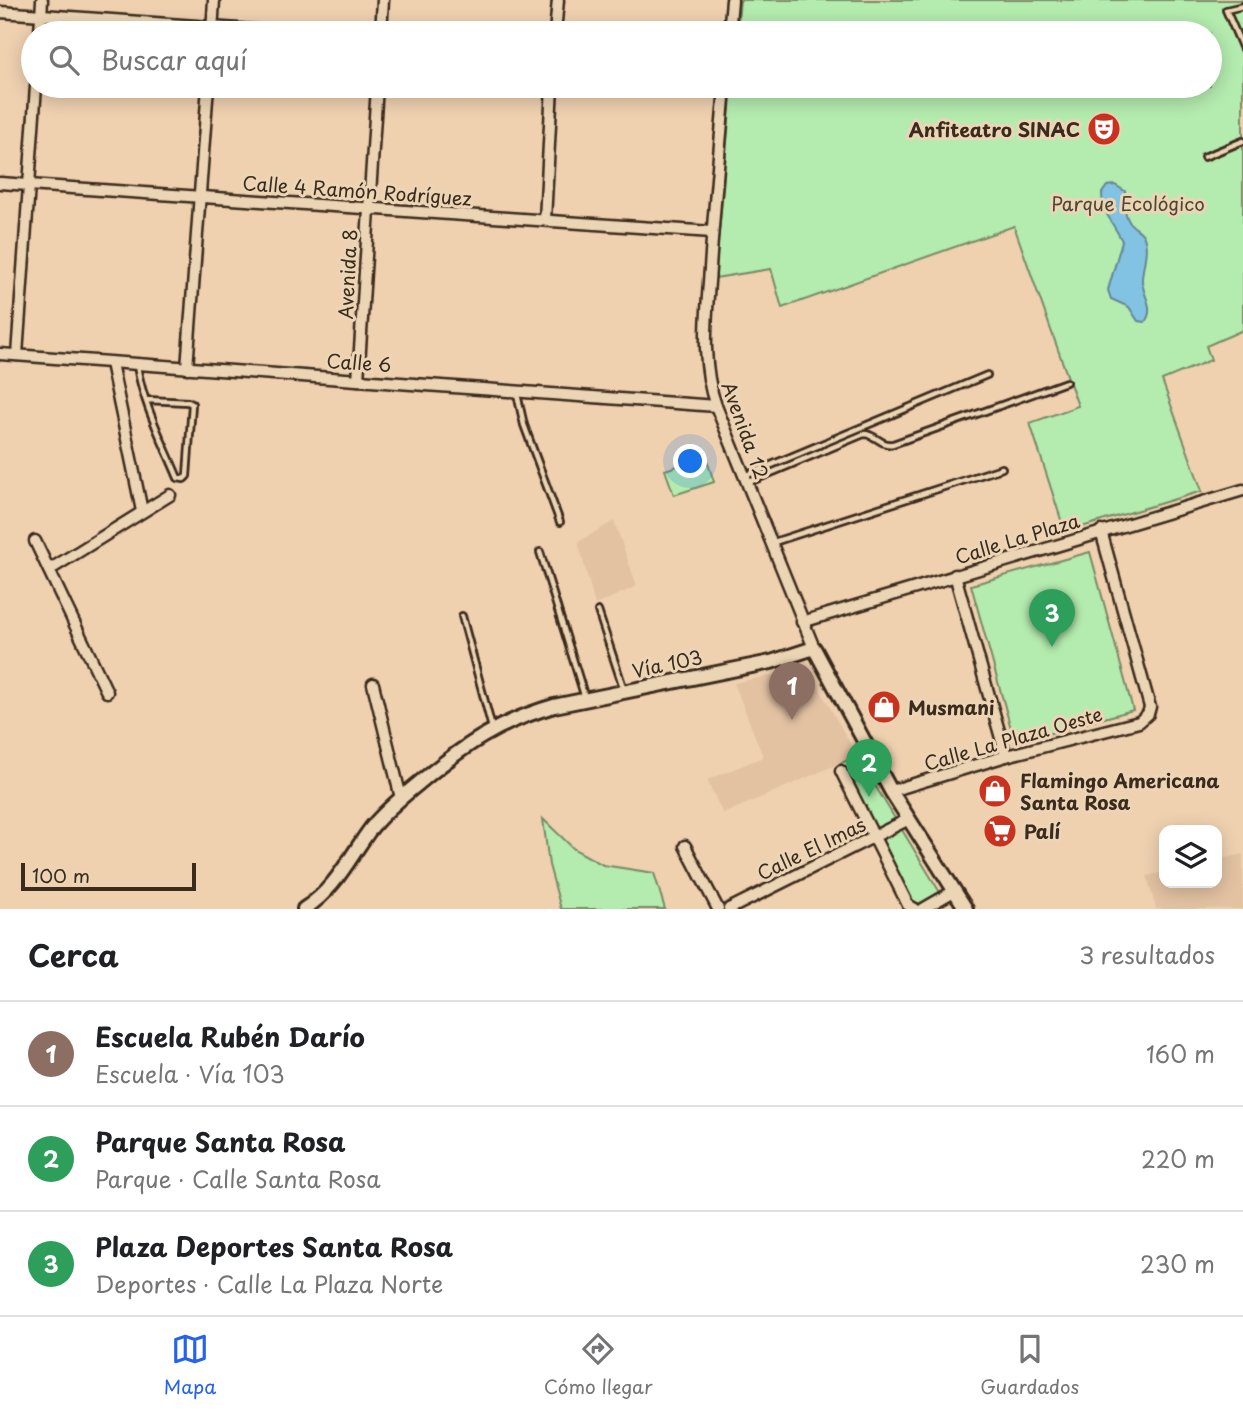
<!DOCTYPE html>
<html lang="es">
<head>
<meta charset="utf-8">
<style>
  body { margin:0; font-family:"Playpen Sans",sans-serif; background:#f6f6f6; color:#202124 }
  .controls { position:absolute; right:21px; bottom:21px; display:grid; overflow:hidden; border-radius:14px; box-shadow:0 4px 18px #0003 }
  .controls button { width:63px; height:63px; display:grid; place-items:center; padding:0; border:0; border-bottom:2px solid #e0e0e0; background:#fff; color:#202124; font:35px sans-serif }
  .scale { position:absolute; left:21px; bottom:18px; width:175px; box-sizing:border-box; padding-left:7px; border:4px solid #3b2a1e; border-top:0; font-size:19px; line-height:24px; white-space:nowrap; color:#3b2a1e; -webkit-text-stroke:5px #ecd5b5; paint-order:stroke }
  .you { position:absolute; left:691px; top:462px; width:24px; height:24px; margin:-18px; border:5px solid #fff; border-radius:50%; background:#1a73e8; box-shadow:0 0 0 10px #1a73e833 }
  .badge { display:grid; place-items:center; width:46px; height:46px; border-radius:50%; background:#2563eb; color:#fff; font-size:23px; font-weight:700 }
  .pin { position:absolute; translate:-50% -58px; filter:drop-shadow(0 2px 4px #0008) }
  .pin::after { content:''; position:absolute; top:37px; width:24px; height:21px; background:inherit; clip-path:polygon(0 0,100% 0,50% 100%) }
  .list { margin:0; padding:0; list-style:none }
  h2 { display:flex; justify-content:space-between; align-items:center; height:91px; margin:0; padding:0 28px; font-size:30px }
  h2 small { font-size:23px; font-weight:400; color:#757577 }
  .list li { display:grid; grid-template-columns:46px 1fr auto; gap:21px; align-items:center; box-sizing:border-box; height:105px; padding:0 28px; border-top:2px solid #e0e0e0 }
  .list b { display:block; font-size:26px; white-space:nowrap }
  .list p { margin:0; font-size:23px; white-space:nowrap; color:#757577 }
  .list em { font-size:23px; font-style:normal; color:#757577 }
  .icon { flex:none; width:38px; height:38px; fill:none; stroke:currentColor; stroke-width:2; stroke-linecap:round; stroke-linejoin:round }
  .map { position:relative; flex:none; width:1243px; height:909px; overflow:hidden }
  .search { position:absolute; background:#fff; box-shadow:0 4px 18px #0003; left:21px; right:21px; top:21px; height:77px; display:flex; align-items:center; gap:18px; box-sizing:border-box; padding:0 24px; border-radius:38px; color:#757577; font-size:26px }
  .sheet { height:406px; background:#fff }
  nav { display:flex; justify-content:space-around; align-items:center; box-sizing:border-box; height:98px; border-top:2px solid #e0e0e0; background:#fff; font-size:19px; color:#757577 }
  nav a { display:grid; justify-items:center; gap:4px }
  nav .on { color:#2563eb }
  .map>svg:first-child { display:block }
</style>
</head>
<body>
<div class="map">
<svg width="1243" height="909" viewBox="0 0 1243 909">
  <rect width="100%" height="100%" fill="#efd1b0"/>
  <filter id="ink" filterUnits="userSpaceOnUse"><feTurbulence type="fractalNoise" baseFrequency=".0143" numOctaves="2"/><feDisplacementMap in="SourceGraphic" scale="14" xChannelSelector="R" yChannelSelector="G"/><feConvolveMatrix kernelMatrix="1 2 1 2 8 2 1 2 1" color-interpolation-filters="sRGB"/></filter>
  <g filter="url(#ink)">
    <!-- built -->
    <g fill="#e3c2a2">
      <polygon points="614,521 637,586 595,605 578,542"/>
      <polygon points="808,668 857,756 723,814 707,780 763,757 734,683"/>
      <polygon points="1243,854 1243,909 1156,909 1147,876 1164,872 1164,883 1217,883 1217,860"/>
    </g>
    <!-- green -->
    <g fill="#b4ebae" stroke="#788a66" stroke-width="2">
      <polygon points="740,0 1243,0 1243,330 1206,346 1211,360 1162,380 1202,491 1065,532 1030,423 1078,406 1014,226 782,308 771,269 715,278 732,86 1210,86 1210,33 737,33"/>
      <polygon points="706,457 714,482 674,495 665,470"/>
      <polygon points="1090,552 1133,710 1015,743 971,585"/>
      <path d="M857 756 941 894C930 900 920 909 909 899L839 764Z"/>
      <polygon points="543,819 574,849 603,865 654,873 665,909 561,909 549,865"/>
    </g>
    <!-- water -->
    <path fill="#82c3e3" stroke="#668694" stroke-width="2" d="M1115 185 1125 191C1125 202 1123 215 1131 224 1134 228 1140 230 1143 235 1150 249 1142 266 1142 280 1142 295 1156 307 1145 322L1138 321 1129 307 1111 299 1108 290 1122 241C1114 224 1102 213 1102 193L1107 186Z"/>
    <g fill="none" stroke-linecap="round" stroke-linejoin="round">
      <defs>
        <g id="lane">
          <polyline points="1243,6 1226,10 1243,49"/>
          <polyline points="1204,157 1243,141"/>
          <path d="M137 366C143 404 163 442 178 478L184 479 187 476 192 404 188 402 147 400"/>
          <polyline points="517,394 524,425 560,522"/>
          <polyline points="745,476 987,375"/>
          <path d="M747 483 864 434C876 434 880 446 893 444L1066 382"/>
          <polyline points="771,543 1002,468"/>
          <polyline points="540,552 585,698"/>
          <polyline points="598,611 624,690"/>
          <polyline points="462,616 492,728"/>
        </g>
        <g id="street">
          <polyline points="0,12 295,33"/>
          <polyline points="40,33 42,0"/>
          <polyline points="212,33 214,0"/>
          <polyline points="381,33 383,0"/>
          <polyline points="555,33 558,0"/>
          <polyline points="729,33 732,0"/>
          <path d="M725 86C720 147 714 207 710 268 707 315 700 361 716 406L814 648"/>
          <polyline points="0,183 712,232"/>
          <polyline points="545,220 552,86"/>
          <polyline points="0,354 716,406"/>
          <polyline points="17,355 36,86"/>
          <polyline points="111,363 142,511"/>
          <polyline points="187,368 208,86"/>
          <polyline points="358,380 377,86"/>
          <polyline points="35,541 107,692"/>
          <polyline points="49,570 170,495"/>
          <polyline points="955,575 1006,756"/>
          <polyline points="802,622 1243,490"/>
          <polyline points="373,684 401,798"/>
          <polyline points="841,771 908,905 915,909"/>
          <polyline points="891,791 1006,756 1139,722 1148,714 1150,707 1101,531"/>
          <polyline points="685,846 718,909"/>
          <polyline points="729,909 909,819"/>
          <polyline points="923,909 954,891"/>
        </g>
        <path id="secondary" d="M304 909C336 889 350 856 372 827 386 810 403 796 419 783 463 746 498 722 554 706L771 662 814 648 891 791 966 909"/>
      </defs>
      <!-- lane casing -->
      <use href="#lane" stroke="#3b2a1e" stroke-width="10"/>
      <!-- street casing -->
      <use href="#street" stroke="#3b2a1e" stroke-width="15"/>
      <!-- secondary casing -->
      <use href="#secondary" stroke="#3b2a1e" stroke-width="18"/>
      <!-- lane -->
      <use href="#lane" stroke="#ecd5b5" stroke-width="4.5"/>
      <!-- street -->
      <use href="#street" stroke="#ecd5b5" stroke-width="10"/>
      <!-- secondary -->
      <use href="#secondary" stroke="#ecd5b5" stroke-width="12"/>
    </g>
  </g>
  <!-- icons -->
  <defs>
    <symbol id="theatre-disc" viewBox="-11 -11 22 22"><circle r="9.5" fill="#c8321e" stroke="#ecd5b5"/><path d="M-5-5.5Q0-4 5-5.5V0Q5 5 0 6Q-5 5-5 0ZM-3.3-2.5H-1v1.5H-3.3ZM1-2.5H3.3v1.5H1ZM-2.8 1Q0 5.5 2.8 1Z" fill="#fff"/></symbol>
    <symbol id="shop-disc" viewBox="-11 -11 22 22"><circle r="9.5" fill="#c8321e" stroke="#ecd5b5"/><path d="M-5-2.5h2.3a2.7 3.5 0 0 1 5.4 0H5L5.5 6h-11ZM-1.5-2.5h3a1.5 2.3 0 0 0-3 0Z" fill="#fff"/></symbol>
    <symbol id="supermarket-disc" viewBox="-11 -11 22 22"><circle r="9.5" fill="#c8321e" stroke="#ecd5b5"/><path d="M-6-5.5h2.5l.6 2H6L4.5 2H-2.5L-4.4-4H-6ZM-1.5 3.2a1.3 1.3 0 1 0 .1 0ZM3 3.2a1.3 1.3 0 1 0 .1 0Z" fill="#fff"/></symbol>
  </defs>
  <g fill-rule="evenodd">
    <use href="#theatre-disc" x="1085" y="110" width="38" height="38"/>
    <use href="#shop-disc" x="865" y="688" width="38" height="38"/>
    <use href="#shop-disc" x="976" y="772" width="38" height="38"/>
    <use href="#supermarket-disc" x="981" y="812" width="38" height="38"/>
  </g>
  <g text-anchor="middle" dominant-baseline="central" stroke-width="6" stroke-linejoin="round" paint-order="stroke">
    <!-- poi labels -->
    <g font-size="19" font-weight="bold" fill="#3b2a1e" stroke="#ecd5b5" text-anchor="start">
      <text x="1080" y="129" text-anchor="end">Anfiteatro SINAC</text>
      <text x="908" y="707">Musmani</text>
      <text x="1020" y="780">Flamingo Americana<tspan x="1020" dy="22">Santa Rosa</tspan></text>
      <text x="1024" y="831">Palí</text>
    </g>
    <!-- street labels -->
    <g font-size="19" fill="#3b2a1e" stroke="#ecd5b5">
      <text transform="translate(357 190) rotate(4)">Calle 4 Ramón Rodríguez</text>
      <text transform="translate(347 274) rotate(-87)">Avenida 8</text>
      <text transform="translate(359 362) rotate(4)">Calle 6</text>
      <text transform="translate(746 430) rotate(70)">Avenida 12</text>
      <text transform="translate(1017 538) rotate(-17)">Calle La Plaza</text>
      <text transform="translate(667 663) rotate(-12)">Vía 103</text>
      <text transform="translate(1013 738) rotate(-16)">Calle La Plaza Oeste</text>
      <text transform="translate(811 848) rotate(-26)">Calle El Imas</text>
    </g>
    <!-- park labels -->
    <g font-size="19" fill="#4d4734" stroke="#ecd5b5">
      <text x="1128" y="203">Parque Ecológico</text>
    </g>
  </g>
</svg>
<div class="controls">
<button><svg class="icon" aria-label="layers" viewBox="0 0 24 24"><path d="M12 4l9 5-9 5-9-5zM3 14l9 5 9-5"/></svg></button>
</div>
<div class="scale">100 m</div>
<div class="you"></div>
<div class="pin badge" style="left:792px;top:720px;background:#8d6e63">1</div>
<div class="pin badge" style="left:869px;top:797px;background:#2e9e5b">2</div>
<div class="pin badge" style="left:1052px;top:647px;background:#2e9e5b">3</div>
<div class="search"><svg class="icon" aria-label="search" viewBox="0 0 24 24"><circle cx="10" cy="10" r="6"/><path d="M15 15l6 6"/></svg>Buscar aquí</div>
</div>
<section class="sheet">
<h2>Cerca<small>3 resultados</small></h2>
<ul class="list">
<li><span class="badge" style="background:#8d6e63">1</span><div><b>Escuela Rubén Darío</b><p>Escuela · Vía 103</p></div><em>160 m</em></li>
<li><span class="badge" style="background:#2e9e5b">2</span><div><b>Parque Santa Rosa</b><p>Parque · Calle Santa Rosa</p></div><em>220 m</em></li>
<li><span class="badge" style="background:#2e9e5b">3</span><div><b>Plaza Deportes Santa Rosa</b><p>Deportes · Calle La Plaza Norte</p></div><em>230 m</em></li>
</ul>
</section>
<nav>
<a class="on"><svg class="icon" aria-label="map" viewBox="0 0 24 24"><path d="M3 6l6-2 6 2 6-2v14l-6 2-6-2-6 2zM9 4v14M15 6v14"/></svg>Mapa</a>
<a><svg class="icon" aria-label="directions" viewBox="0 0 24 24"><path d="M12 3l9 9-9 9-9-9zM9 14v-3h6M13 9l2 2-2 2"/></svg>Cómo llegar</a>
<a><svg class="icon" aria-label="saved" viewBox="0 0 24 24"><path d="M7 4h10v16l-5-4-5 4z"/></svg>Guardados</a>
</nav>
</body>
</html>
